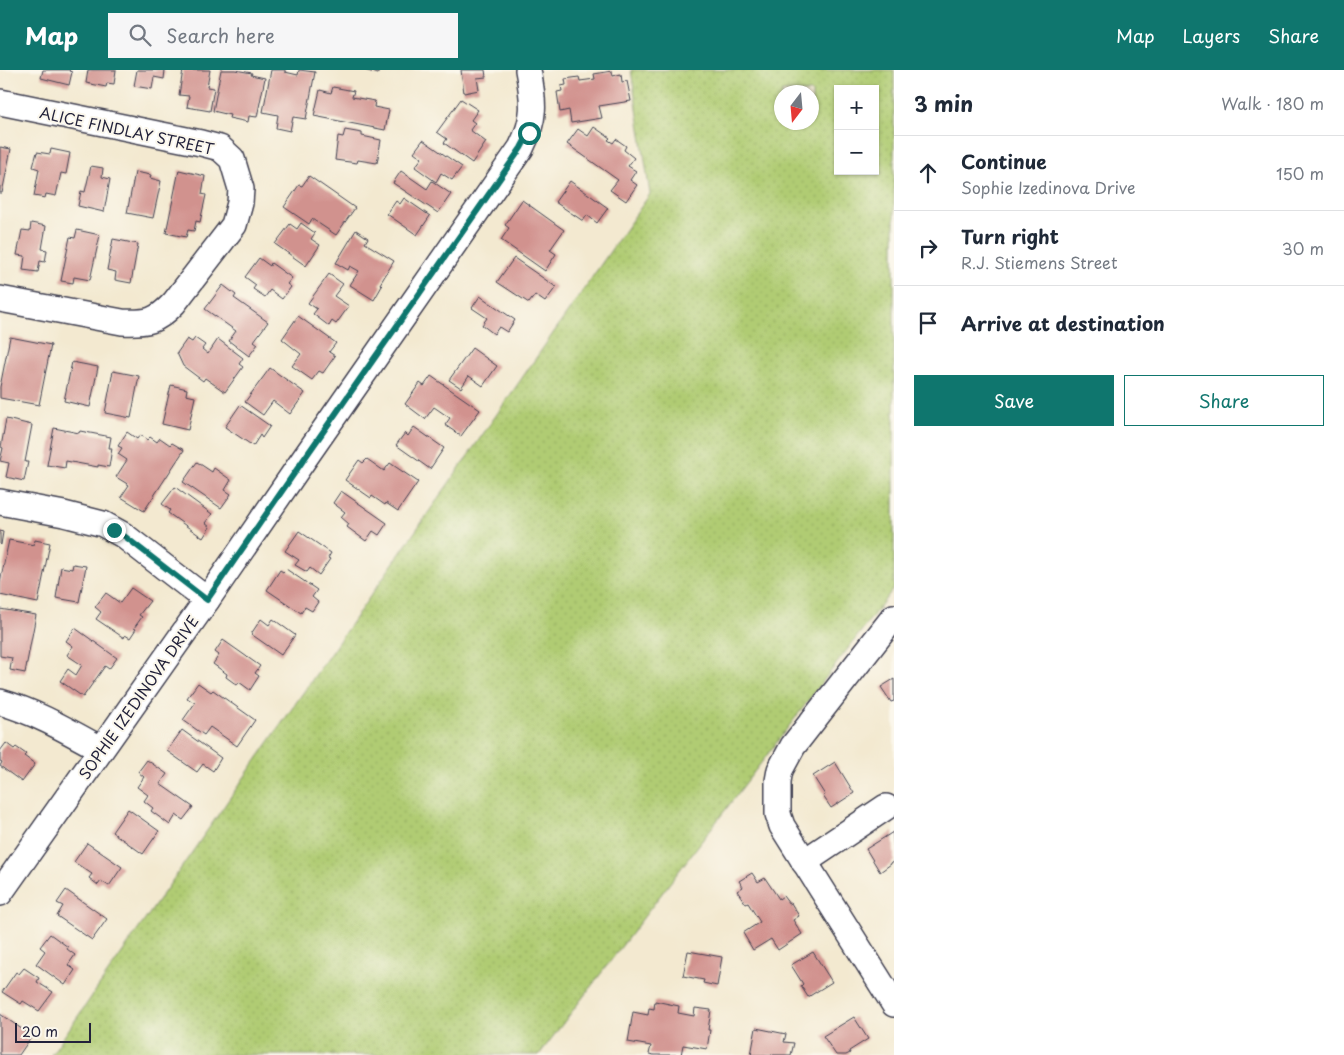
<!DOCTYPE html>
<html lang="en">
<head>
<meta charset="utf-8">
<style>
  body { margin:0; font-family:"Playpen Sans",sans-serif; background:#f6f6f7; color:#1f2937 }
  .controls { position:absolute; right:15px; top:15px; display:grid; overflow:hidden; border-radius:0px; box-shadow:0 1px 4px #0004 }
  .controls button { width:45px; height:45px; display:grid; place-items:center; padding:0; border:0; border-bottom:1px solid #e0e1e3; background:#fff; color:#1f2937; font:25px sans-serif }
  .compass { position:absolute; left:774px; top:15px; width:45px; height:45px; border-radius:50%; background:#fff; box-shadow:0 1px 4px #0004; rotate:196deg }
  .scale { position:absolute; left:15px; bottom:12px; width:76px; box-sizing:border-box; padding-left:5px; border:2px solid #22223b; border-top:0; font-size:14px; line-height:18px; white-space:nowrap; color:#22223b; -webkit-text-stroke:4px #fbf7ec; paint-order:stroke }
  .stop { position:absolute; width:15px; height:15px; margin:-11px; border:4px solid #0f766e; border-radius:50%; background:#fff }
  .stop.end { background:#0f766e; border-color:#fff; box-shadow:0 1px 5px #0008 }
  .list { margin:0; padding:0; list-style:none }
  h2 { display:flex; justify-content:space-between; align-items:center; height:65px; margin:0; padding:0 20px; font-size:21px }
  h2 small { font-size:16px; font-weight:400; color:#747a83 }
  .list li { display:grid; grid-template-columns:32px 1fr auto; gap:15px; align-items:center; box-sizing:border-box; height:75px; padding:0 20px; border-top:1px solid #e0e1e3 }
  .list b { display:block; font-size:19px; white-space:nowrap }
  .list p { margin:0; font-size:16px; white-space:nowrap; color:#747a83 }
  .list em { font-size:16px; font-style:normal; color:#747a83 }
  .actions { display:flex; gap:10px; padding:15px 20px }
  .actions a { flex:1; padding:11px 0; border:1px solid #0f766e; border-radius:0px; text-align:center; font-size:18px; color:#0f766e }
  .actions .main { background:#0f766e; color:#fff }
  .icon { flex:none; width:28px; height:28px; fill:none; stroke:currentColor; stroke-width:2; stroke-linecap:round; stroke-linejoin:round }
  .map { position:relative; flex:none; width:894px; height:985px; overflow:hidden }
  header { display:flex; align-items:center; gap:30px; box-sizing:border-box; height:70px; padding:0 25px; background:#0f766e; color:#fff }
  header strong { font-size:24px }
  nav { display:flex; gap:28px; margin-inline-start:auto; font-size:18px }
  .search { width:350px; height:45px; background:#f6f6f7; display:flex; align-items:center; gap:12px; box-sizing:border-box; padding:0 18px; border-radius:0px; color:#747a83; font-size:19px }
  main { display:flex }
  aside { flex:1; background:#fff }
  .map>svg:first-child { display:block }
</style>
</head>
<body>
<header>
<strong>Map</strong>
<div class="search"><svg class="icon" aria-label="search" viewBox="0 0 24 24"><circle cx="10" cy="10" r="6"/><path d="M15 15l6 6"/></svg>Search here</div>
<nav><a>Map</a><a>Layers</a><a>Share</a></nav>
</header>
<main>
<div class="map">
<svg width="894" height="985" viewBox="0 0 894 985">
  <defs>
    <pattern id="grass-dots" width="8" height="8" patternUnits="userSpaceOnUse" patternTransform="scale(1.25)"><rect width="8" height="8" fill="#b0cc73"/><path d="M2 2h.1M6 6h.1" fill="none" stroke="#97af64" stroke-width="1.8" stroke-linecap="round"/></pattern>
  </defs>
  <rect width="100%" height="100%" fill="#fbf7ec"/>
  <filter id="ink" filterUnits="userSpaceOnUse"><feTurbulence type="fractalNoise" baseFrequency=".02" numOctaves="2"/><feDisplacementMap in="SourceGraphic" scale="10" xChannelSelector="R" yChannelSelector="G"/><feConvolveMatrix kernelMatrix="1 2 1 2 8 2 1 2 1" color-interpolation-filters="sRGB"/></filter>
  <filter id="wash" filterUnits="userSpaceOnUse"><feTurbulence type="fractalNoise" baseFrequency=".0096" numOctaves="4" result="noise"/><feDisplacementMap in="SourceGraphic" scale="20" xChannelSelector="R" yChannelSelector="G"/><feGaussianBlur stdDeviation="1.12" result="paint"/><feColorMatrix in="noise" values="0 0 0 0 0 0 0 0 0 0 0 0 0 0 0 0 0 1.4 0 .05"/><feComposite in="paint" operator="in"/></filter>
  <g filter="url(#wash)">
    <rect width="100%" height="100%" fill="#f3e9d0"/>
    <!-- grass -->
    <path fill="url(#grass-dots)" stroke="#697757" fill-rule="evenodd" d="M631 0H894V518L539 985H51L650 124ZM838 19H875V101H838ZM782 22H812V52H782Z"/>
    <g id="blocks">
      <!-- building -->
      <g fill="#d1928e">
        <polygon points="43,0 70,0 69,1 72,2 69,15 41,8"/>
        <polygon points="88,0 116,0 114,14 107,13 106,17 86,13"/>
        <polygon points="137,0 165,0 164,9 154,7 152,19 134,16"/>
        <polygon points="183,0 210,0 207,17 214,18 210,41 187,37 189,26 179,25"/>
        <polygon points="221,0 235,0 252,3 251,5 265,8 257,47 249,46 248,52 229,48 230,45 213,41"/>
        <polygon points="271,0 285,0 285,2 298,5 299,0 315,2 306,49 293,47 290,61 276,58 278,45 263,42"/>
        <polygon points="364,0 378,0 378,4"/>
        <polygon points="461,0 485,0 486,7 477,8 479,20 464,23"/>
        <polygon points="612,1 613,6 621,4 622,12 627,11 631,31 599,36 602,48 571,53 569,40 560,42 557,22 562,21 561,16 566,15 565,9 579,7 580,11 595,9 594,4"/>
        <polygon points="333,17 354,21 352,27 375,31 374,37 389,40 385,60 314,46 320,20 331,23"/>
        <polygon points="461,29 478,40 471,50 475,53 470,60 486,72 472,93 444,73 447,69 437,62"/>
        <polygon points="594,57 610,68 608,70 613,73 616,69 626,76 624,80 634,88 628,96 636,101 630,110 637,115 626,131 610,120 618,110 567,74 578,59 588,66"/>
        <polygon points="345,60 362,63 362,66 381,70 377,93 358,90 357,93 335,90 338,66 343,67"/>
        <polygon points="423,70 462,97 452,110 441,103 436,112 415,97 422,88 414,82"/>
        <polygon points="0,77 11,79 2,123 0,123"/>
        <polygon points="51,79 70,83 66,104 61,103 56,126 46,124 45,128 34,126 39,99 33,97 37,82 50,84"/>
        <polygon points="91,96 103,98 102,107 110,109 104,142 78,136 81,121 85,122"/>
        <polygon points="179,100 205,106 202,124 206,125 200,152 196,151 194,161 188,160 186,167 166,163"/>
        <polygon points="401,101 427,119 432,111 451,124 438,143 393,113"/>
        <polygon points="135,102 151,105 150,108 161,111 153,148 127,143"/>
        <polygon points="309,106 355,138 336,165 312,149 309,154 284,137 299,115 302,116"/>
        <polygon points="570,111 608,138 597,153 587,145 583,151 555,132"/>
        <polygon points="404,128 430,146 417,165 387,144 396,131 400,134"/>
        <polygon points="522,130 564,160 550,180 556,184 545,201 501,170 509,158 505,155"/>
        <polygon points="31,153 46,156 42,179 47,180 45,192 40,191 38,202 23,200 25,186 17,185 22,160 30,161"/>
        <polygon points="301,153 315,163 311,169 320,175 306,196 275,174 290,154 297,159"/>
        <polygon points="77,160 100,165 90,210 74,207 73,213 61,211 70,167 75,168"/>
        <polygon points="356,160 368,168 365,173 394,191 380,214 382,216 374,230 350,215 359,201 350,196 348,200 336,193"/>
        <polygon points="113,169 138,174 131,213 115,210 116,202 107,200"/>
        <polygon points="259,188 270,196 271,193 292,208 287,214 291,217 282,229 270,220 265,227 253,219 256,215 245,207"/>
        <polygon points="514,188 556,217 545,232 535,225 529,233 497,212"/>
        <polygon points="329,204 343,214 334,226 349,236 336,254 332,251 329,256 313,244 317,239 308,233"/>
        <polygon points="223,215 236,225 234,228 268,252 254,271 258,274 249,286 229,271 236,261 205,239"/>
        <polygon points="480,226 515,250 507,262 499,257 494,264 482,255 487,248 472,238"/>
        <polygon points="298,246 336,273 329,282 335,286 323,303 319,301 312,310 292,296 301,284 282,269"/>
        <polygon points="10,267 51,275 39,335 0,328 0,317"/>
        <polygon points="195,268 205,275 202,279 208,284 218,269 243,288 239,294 243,297 225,322 205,308 203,311 183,296 177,283 187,269 192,272"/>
        <polygon points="472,278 497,296 483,316 469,306 461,318 449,310"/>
        <polygon points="72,292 98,297 90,337 64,331"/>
        <polygon points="270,298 305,323 290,344 273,331 263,345 245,332"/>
        <polygon points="113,301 139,306 131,348 105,343"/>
        <polygon points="431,306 480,340 461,366 445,355 450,348 434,337 425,349 405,334 420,313 424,316"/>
        <polygon points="171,315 187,319 186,325 195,327 188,360 162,354"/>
        <polygon points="240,335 270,356 262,368 260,365 253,376 225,357"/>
        <polygon points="6,349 32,355 25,392 28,392 24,411 6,407 9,393 0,391 3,378 1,377"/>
        <polygon points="414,357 444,378 430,399 396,375 405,363 408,366"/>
        <polygon points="54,358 79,363 80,361 111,367 109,378 112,378 109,397 98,395 98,397 66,391 65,398 47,395"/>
        <polygon points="127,362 137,369 140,365 147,370 150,367 157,372 160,368 170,375 172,373 184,380 144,441 121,427 129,415 116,407 127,390 118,384 122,378 118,376"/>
        <polygon points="367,389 384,401 390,393 418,412 398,441 386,433 385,435 372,426 371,428 345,410 359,390 363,393"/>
        <polygon points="197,392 212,402 214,398 231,410 225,420 231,424 221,438 183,412"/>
        <polygon points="175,417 212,444 205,453 210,457 203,468 168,443 170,440 162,434"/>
        <polygon points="341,421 387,453 379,465 373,461 366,471 347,457 349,454 341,447 345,442 333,433"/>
        <polygon points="0,461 3,462 1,475 0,474"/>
        <polygon points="299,461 331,483 328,488 330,489 319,505 310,498 307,502 295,495 299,490 285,481"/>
        <polygon points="9,470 34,475 35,470 50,473 38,533 0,525 0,512"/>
        <polygon points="73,494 86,496 79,532 56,528 61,497 72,499"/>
        <polygon points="286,499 317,520 312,527 318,532 312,541 305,537 301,543 267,520 280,500 283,502"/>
        <polygon points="131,518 150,531 139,545 142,547 134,558 136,559 130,568 125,565 124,568 96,549 101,542 95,537 106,523 120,533"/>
        <polygon points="0,539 36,545 25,603 10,600 12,588 0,586"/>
        <polygon points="261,549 269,555 273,549 295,565 281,585 251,564"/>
        <polygon points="75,558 117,588 109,599 105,596 83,627 60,611 68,599 76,605 82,595 67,585 73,576 66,571"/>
        <polygon points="223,570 260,596 255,603 259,606 250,620 239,612 237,615 226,607 227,604 213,594 219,585 215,582"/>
        <polygon points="894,609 894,631 891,632 881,617"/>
        <polygon points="198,613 211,622 213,620 255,650 237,676 210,657 204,665 183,650 195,633 187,628"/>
        <polygon points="182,660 221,688 213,701 203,694 197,702 167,681"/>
        <polygon points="6,673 14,679 16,677 26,684 24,686 35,694 22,712 0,696 2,692 0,691 0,681"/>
        <polygon points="147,690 167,704 160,714 193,737 183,750 176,745 170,755 151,741 153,738 144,731 148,725 137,717 144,707 138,702"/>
        <polygon points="835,692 854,723 831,738 823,726 825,725 813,706"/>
        <polygon points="128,739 159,761 143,784 112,762"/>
        <polygon points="893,762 894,791 891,793 891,794 880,802 866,779"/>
        <polygon points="87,773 122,797 109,816 101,811 98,815 89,808 92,804 74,792"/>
        <polygon points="752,803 758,812 765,808 779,829 783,826 789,834 791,833 799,846 793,850 802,864 778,880 771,869 753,880 743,863 760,852 748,833 746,834 737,821 743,817 739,811"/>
        <polygon points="66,820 107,849 92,870 57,846 63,836 57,833"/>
        <polygon points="50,864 68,877 67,879 75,885 68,895 75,900 65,915 36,894 45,881 40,877"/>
        <polygon points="688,881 722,887 717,916 703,913 704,910 683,906"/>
        <polygon points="813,882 832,912 808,927 801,916 803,914 791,895"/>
        <polygon points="24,898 39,908 37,912 53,922 39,941 23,931 21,934 2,922 16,902 19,904"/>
        <polygon points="655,931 679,936 678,943 694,946 695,938 711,940 708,960 710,960 707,979 683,975 681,985 654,985 649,984 651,976 628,972 633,942 648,945 649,938 654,939"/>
        <polygon points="0,944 32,966 19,985 0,985"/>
        <polygon points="854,947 868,969 849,981 850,983 846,985 836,985 823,966"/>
        <polygon points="756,958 786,964 784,972 794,973 791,985 751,985"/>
      </g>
    </g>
  </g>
  <g filter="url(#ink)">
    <use href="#blocks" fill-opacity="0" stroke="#414051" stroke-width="1"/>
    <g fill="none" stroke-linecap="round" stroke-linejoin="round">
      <defs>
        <g id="street">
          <path d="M0 32 201 73 220 78 232 89 241 119 240 133 234 155 174 233C156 252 148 253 122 252L0 229"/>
          <polyline points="0,432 64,444 103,454 123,465 207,530"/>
          <polyline points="894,547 793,676 780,700 778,711 778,744 782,756 894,934"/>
          <path d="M0 632C36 642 68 661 101 679"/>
          <polyline points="804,792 886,737"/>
          <path d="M0 823 207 530 302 392 521 78C536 48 534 32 528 0"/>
        </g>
      </defs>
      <!-- street casing -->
      <use href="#street" stroke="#414051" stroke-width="28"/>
      <!-- street -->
      <use href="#street" stroke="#fff" stroke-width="25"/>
    </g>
  </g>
  <g fill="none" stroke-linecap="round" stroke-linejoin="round" filter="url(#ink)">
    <!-- route -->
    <polyline stroke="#0f766e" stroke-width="6" points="114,460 123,465 207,530 302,392 521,78 529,63"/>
  </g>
  <g text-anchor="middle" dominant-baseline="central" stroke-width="4" stroke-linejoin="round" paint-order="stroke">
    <!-- street labels -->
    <g font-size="15" fill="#22223b" stroke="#fbf7ec">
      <text transform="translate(127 60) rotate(12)">ALICE FINDLAY STREET</text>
      <text transform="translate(138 627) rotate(-55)">SOPHIE IZEDINOVA DRIVE</text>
    </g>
  </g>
</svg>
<div class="controls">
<button>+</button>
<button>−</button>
</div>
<svg class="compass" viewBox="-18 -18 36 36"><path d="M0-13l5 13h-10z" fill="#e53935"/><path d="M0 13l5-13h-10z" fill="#747a83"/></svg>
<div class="scale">20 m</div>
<div class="stop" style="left:529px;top:63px"></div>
<div class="stop end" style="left:114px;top:460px"></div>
</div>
<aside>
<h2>3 min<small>Walk · 180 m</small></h2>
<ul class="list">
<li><svg class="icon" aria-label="ahead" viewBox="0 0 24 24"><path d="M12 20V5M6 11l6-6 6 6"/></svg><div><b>Continue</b><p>Sophie Izedinova Drive</p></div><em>150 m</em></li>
<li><svg class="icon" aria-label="right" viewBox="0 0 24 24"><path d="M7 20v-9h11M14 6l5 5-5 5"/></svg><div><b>Turn right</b><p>R.J. Stiemens Street</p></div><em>30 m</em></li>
<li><svg class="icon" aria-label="arrive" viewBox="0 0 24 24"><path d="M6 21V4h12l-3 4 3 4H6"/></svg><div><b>Arrive at destination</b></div></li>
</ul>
<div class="actions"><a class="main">Save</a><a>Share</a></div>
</aside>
</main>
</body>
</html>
